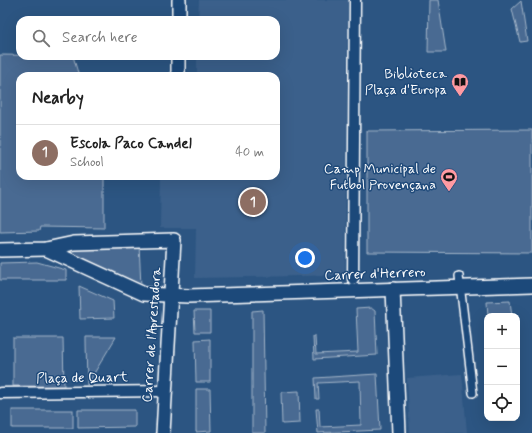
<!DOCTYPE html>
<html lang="en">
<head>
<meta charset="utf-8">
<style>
  body { margin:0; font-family:Mynerve,sans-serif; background:#f6f6f6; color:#222 }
  .controls { position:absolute; right:12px; bottom:12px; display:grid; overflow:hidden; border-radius:8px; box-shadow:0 4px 16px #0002 }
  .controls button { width:36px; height:36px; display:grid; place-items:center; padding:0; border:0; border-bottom:1px solid #e0e0e0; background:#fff; color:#222; font:20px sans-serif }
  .you { position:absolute; left:305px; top:258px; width:14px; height:14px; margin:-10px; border:3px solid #fff; border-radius:50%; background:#1a73e8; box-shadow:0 0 0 6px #1a73e833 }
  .badge { display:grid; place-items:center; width:26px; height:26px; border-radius:50%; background:#85585c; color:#fff; font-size:13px; font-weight:700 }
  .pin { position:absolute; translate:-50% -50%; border:2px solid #fff; box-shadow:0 1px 4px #0006 }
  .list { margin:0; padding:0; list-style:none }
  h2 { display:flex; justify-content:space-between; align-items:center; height:52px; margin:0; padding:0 16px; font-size:17px }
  h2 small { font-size:13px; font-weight:400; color:#767676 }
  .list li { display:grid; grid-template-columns:26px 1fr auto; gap:12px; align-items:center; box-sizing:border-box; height:56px; padding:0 16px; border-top:1px solid #e0e0e0 }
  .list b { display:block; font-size:15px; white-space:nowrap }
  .list p { margin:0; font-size:13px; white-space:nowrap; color:#767676 }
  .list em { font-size:13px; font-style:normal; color:#767676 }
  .icon { flex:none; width:22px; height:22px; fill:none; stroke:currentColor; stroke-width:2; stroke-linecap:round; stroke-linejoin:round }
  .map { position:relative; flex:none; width:532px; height:433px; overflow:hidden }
  .search { position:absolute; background:#fff; box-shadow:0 4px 16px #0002; left:16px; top:16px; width:264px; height:44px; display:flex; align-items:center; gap:10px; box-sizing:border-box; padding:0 14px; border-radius:12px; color:#767676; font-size:15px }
  .panel { position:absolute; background:#fff; box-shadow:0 4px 16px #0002; left:16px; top:72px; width:264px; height:108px; border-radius:12px }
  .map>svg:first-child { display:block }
</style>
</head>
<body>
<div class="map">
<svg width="532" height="433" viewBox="0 0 532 433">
  <rect width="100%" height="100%" fill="#2c5582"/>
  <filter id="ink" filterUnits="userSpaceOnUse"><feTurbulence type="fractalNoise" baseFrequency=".025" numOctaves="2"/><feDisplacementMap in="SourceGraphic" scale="8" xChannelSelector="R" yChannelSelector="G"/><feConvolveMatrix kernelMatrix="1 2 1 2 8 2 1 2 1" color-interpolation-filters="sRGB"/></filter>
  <g filter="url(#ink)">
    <!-- built -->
    <g fill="#3b618b">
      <polygon points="199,0 348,0 345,275 195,278 196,228 160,228 161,176 276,176 276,76 197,76 197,56 276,56 276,20 198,20"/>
      <polygon points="462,374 467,433 410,433 407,378"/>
    </g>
    <!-- green -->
    <g fill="#486b92" stroke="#a4b5c8">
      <polygon points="429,0 438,0 446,52 428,52"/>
      <polygon points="521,1 527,41 520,42 512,9"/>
      <polygon points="0,55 73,56 78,73 81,76 20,76 20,176 104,176 104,228 40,227 39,231 0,232"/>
      <polygon points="532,130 532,253 367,252 367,131"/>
      <polygon points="139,244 141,287 69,253 70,249"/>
      <polygon points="37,262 66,270 66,280 0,280 0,263"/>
      <polygon points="79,286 113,301 114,318 80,319"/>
      <polygon points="510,301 512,316 488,316 487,302"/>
      <polygon points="371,308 375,311 377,355 314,359 313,336 315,336 316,354 358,352 356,309"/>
      <polygon points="263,310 265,433 252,433 252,311"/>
      <polygon points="194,311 210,311 210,332 195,332"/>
      <polygon points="86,337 116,337 87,385 86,342"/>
      <polygon points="13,338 63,338 64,386 13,386"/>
      <polygon points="210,339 210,382 196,382 195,340"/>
      <polygon points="377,374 380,430 318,433 316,409 319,409 320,427 361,425 360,381 318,383 319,399 316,399 315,378"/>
      <polygon points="196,389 210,389 211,431 196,432"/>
      <polygon points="299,391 300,423 282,424 281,392"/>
      <rect x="12" y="410" width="61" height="18"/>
      <polygon points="78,410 135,410 135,427 78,428"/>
    </g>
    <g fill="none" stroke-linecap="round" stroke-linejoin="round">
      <defs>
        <polyline id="service" points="459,276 473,393"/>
        <g id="pedestrian">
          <polyline points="353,279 355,0"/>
          <polyline points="0,393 165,391"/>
        </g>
        <g id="minor">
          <polyline points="179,20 179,0"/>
          <polyline points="178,76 178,56"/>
          <polyline points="46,249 144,294 188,296 532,285"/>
          <polyline points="0,250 46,249 74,243 174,240 163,433"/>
          <polyline points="393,289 399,433"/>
        </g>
      </defs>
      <!-- service casing -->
      <use href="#service" stroke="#fff" stroke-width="10"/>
      <!-- pedestrian casing -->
      <use href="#pedestrian" stroke="#fff" stroke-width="13"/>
      <!-- minor casing -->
      <use href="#minor" stroke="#fff" stroke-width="16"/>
      <!-- service -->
      <use href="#service" stroke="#1f4a7a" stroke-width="7"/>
      <!-- pedestrian -->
      <use href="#pedestrian" stroke="#1f4a7a" stroke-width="10"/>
      <!-- minor -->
      <use href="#minor" stroke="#1f4a7a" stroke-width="13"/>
    </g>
  </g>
  <!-- icons -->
  <defs>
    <symbol id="library-pin" viewBox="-11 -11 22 30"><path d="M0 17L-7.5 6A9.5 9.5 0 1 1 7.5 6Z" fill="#ff9aa2" stroke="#1f4a7a"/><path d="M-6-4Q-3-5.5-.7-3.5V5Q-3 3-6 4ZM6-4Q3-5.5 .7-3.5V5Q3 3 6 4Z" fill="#111"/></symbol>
    <symbol id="stadium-pin" viewBox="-11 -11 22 30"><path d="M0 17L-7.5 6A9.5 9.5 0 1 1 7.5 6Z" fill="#ff9aa2" stroke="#1f4a7a"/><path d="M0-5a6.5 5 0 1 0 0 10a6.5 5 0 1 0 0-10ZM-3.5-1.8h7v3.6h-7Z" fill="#111"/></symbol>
  </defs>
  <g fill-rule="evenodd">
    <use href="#library-pin" x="450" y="72" width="20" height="27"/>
    <use href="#stadium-pin" x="439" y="167" width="20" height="27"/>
  </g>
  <g text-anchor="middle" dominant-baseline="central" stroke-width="3" stroke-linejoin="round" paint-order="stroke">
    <!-- poi labels -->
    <g font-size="14" fill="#fff" stroke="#1f4a7a" text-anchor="end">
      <text x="447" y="74">Biblioteca<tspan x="447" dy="16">Plaça d'Europa</tspan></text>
      <text x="436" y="169">Camp Municipal de<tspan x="436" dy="16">Futbol Provençana</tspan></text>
    </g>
    <!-- street labels -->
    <g font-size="14" fill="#fff" stroke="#1f4a7a">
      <text transform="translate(375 274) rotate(-2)">Carrer d'Herrero</text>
      <text transform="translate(152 335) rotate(-86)">Carrer de l'Aprestadora</text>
      <text transform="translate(82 378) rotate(-1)">Plaça de Quart</text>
    </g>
  </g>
</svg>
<div class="controls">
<button>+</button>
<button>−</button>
<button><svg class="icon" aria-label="locate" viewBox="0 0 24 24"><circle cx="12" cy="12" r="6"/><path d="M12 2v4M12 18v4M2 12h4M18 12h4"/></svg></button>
</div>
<div class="you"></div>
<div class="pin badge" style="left:253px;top:202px;background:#8d6e63">1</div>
<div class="search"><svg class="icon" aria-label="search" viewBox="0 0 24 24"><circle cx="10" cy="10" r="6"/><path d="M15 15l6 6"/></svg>Search here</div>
<section class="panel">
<h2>Nearby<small></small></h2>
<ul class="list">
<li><span class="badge" style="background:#8d6e63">1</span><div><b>Escola Paco Candel</b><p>School</p></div><em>40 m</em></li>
</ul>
</section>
</div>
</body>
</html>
